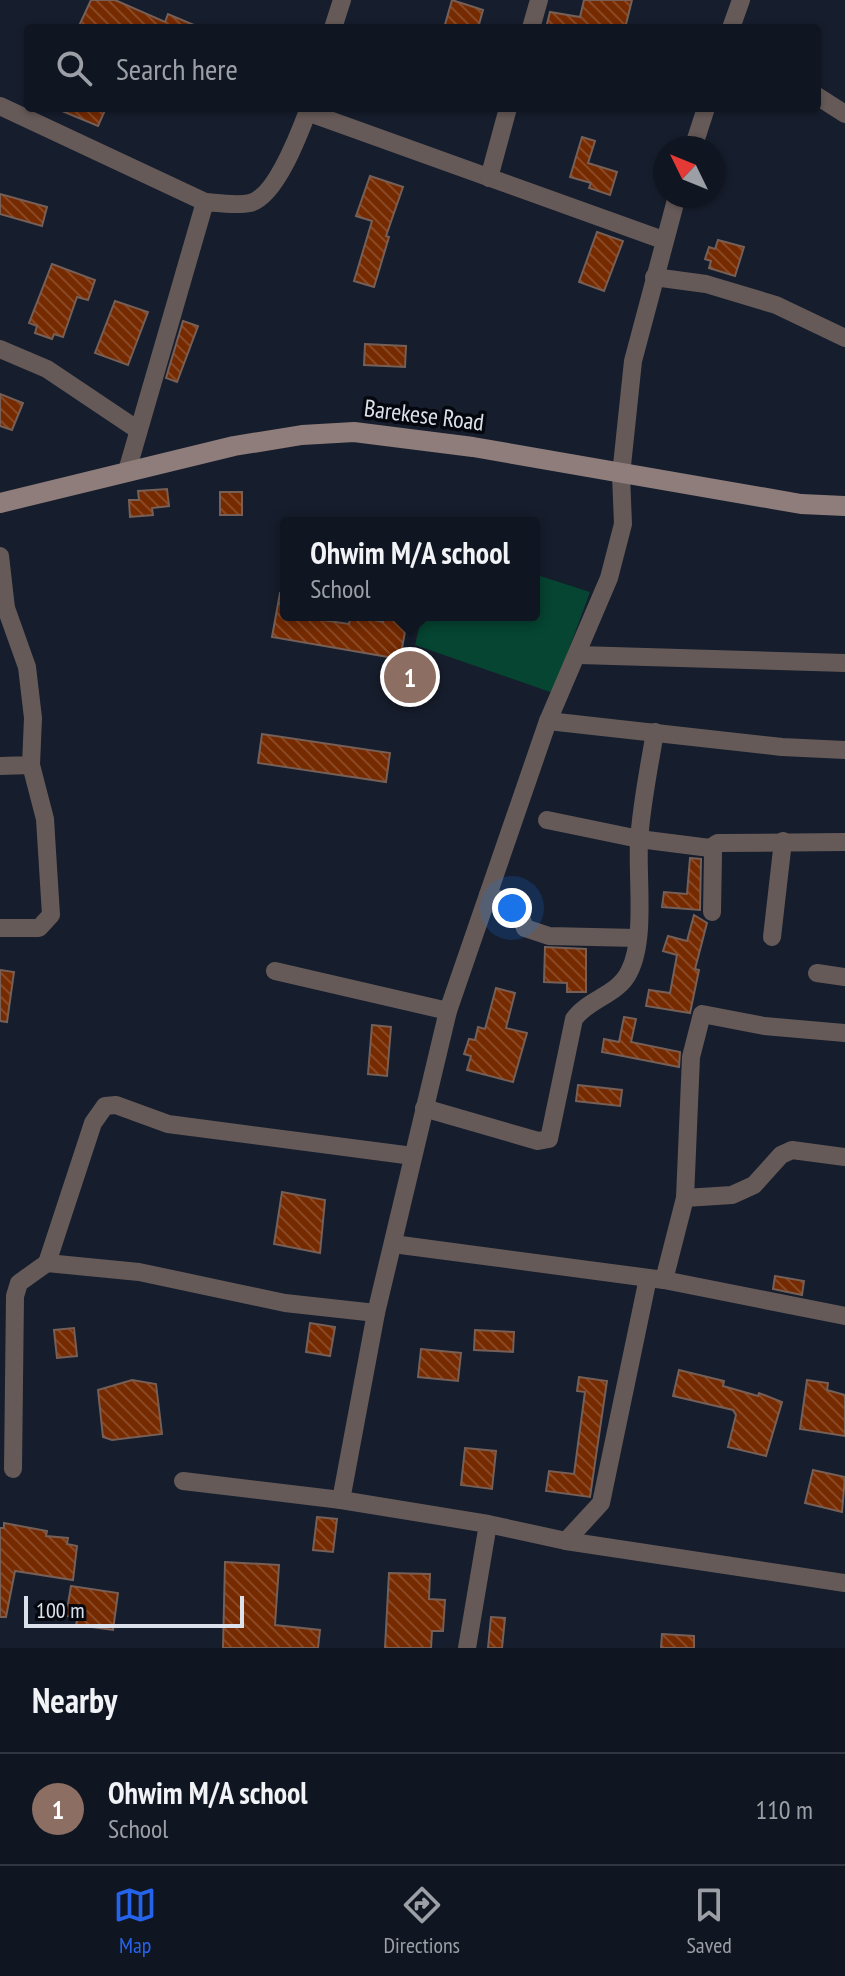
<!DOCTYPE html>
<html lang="en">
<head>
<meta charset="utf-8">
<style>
  body { margin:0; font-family:"PT Sans Narrow",sans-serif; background:#191f2a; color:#f1f3f6 }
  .compass { position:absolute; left:653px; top:136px; width:72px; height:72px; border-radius:50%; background:#101621; box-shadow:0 2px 6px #0004; rotate:313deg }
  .scale { position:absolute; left:24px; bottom:20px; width:220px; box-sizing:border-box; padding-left:8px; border:4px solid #dce2ec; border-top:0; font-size:22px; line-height:28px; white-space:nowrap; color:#dce2ec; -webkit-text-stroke:6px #05070e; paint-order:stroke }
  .you { position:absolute; left:512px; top:908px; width:28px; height:28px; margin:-20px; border:6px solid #fff; border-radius:50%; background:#1a73e8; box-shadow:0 0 0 12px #1a73e833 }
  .badge { display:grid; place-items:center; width:52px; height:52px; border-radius:50%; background:#2563eb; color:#fff; font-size:26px; font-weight:700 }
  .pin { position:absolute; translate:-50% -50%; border:4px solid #fff; box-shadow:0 2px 8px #0006 }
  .popup { position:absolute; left:280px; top:517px; width:260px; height:104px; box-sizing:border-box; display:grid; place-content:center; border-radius:8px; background:#101621; filter:drop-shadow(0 2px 6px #0005); font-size:26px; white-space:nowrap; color:#9c9fa5 }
  .popup b { font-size:30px; color:#f1f3f6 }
  .popup::after { content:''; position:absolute; left:50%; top:100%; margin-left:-16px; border:16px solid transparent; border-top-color:#101621 }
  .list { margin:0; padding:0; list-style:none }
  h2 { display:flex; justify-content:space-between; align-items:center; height:104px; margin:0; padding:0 32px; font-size:34px }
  h2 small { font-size:26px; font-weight:400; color:#9c9fa5 }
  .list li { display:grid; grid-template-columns:52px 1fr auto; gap:24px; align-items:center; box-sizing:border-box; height:112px; padding:0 32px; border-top:2px solid #30353f }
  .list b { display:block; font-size:30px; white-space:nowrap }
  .list p { margin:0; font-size:26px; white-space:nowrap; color:#9c9fa5 }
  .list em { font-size:26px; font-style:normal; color:#9c9fa5 }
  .icon { flex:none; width:44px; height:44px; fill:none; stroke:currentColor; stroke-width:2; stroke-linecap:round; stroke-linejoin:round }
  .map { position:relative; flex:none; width:845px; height:1648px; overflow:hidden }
  .search { position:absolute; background:#101621; box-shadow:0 2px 6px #0004; left:24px; right:24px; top:24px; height:88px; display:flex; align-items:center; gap:20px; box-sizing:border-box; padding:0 28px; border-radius:8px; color:#9c9fa5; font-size:30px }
  .sheet { height:216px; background:#101621 }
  nav { display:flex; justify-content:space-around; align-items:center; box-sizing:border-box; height:112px; border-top:2px solid #30353f; background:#101621; font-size:22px; color:#9c9fa5 }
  nav a { display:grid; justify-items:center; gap:4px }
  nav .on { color:#2563eb }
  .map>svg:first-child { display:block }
</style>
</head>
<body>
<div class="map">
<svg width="845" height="1648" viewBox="0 0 845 1648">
  <defs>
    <pattern id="building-back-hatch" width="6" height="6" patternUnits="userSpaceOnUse" patternTransform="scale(2)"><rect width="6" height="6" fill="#762a00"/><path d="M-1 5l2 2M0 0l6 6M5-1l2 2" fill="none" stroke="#894925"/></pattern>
  </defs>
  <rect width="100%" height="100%" fill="#161d2c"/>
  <!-- pitch -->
  <polygon fill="#054531" points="534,574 590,592 553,693 415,645 422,615 534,615"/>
  <!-- building -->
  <g fill="url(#building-back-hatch)" stroke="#755f56" stroke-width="2">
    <polygon points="91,0 115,0 165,22 168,14 201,28 78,28"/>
    <polygon points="452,0 483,10 478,28 444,28"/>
    <polygon points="584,0 632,0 625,28 546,28 550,12 580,17"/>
    <polygon points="55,108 106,108 98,126"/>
    <polygon points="582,137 595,141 588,163 617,172 610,195 589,188 591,183 570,177"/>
    <polygon points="370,176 403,187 386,236 389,237 374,287 354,281 372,221 356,216"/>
    <polygon points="0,194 47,207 42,226 0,214"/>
    <polygon points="597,232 623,241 604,291 579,282"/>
    <polygon points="718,240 744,247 735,276 709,268 711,261 705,259 709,247 715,249"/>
    <polygon points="52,264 95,280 88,300 77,297 63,337 54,334 52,339 35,333 37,326 29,323"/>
    <polygon points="115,301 148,312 128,365 95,353"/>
    <polygon points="183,321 198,326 177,382 166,378"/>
    <polygon points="365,344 406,346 405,367 364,365"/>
    <polygon points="0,394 23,403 12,430 0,426"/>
    <polygon points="167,489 169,506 152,508 153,515 130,517 129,500 139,500 138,491"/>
    <rect x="220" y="492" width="22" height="23"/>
    <polygon points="280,593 286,593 286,615 349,624 351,615 383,622 384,615 408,615 400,659 272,637"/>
    <polygon points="262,734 390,753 386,782 258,763"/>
    <polygon points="690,858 701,859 700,910 662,907 664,892 687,894"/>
    <polygon points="694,915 707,923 695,969 699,970 690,1013 646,1006 649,990 670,993 677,955 663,951 668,936 687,941"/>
    <polygon points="545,947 586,949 586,992 567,992 567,983 544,982"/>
    <polygon points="0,970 14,972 7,1022 0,1021"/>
    <polygon points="496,988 515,993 506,1028 527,1033 513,1082 467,1070 471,1056 464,1054 469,1039 475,1040 478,1027 485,1029"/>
    <polygon points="624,1017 636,1019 631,1042 680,1052 679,1067 602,1052 604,1039 619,1042"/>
    <polygon points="372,1025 391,1027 387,1076 368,1074"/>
    <polygon points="578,1085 622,1090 620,1106 576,1101"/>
    <polygon points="282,1192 325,1200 320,1253 274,1244"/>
    <polygon points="775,1276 804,1281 802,1295 773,1289"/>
    <polygon points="310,1323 335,1327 330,1356 306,1352"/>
    <polygon points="74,1328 77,1356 57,1358 54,1330"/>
    <polygon points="475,1330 514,1332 513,1352 474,1350"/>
    <polygon points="421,1349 461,1353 458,1381 418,1377"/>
    <polygon points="679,1370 724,1381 723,1386 758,1396 759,1393 782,1402 766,1456 728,1447 736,1415 733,1410 673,1396"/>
    <polygon points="579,1377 607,1381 590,1497 546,1491 549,1471 574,1474 585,1392 577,1391"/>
    <polygon points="132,1380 156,1384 162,1434 112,1440 103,1437 98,1390"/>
    <polygon points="807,1380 828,1383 827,1390 845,1395 845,1436 800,1429"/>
    <polygon points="465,1448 496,1451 492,1489 461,1485"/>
    <polygon points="813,1470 845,1477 842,1512 805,1503"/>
    <polygon points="317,1517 337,1519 333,1552 313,1550"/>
    <polygon points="4,1523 47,1531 46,1536 68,1538 67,1544 77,1546 73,1580 15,1571 6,1617 0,1617 0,1528 4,1528"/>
    <polygon points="225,1562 279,1565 275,1625 320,1630 318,1648 223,1648"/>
    <polygon points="389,1573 430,1574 429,1599 445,1600 443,1631 432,1631 431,1648 385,1648"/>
    <polygon points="71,1586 118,1593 113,1630 76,1625 78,1617 66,1616"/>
    <polygon points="491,1617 505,1618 502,1648 488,1648"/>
    <polygon points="662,1634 694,1636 694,1648 661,1648"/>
  </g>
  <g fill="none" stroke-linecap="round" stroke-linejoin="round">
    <!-- street -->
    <g stroke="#655a58" stroke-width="18">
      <polyline points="333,28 342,0"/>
      <polyline points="531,28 539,0"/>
      <polyline points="731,28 741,0"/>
      <polyline points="817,96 845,114"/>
      <polyline points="0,106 205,202"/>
      <polyline points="307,112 663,240"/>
      <polyline points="693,148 706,108"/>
      <polyline points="489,178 508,108"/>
      <polyline points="654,277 706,284 776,305 845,338"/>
      <polyline points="0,349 47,369 138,430"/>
      <path d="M127 471 205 202C218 203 237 206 250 203 276 197 300 132 309 108"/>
      <polyline points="0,556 6,608 27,667 33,718 31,765 0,766"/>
      <polyline points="579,655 845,663"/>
      <polyline points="548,721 782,747 845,750"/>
      <polyline points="547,820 639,839 710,848 713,853 712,912"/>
      <polyline points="710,848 718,843 845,842"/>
      <polyline points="488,895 517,907 525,928 549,936 637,938"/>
      <polyline points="0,928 39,928 51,915 45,819 31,765"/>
      <polyline points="772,937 783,841"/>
      <polyline points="275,971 448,1011"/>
      <polyline points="817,973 845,977"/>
      <path d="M424 1108 538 1141 549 1139 574 1019C588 999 618 995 629 972 646 940 637 879 639 842 641 806 649 768 655 732"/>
      <polyline points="685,1198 732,1195 754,1185 781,1155 792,1150 845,1157"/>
      <polyline points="393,1244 664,1280 845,1316"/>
      <polyline points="47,1263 93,1123 105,1106 116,1105 168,1124 413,1156"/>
      <polyline points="664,1280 685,1198 691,1057 702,1014 764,1026 845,1033"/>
      <polyline points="13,1469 15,1296 19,1283 47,1263 139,1272 285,1303 376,1313"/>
      <polyline points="183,1481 341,1500"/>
      <polyline points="488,1524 566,1541 845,1583"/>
      <polyline points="566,1541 601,1503 648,1278"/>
      <polyline points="467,1648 488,1524 341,1500 376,1313 448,1011 548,721 609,578 623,524 621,475 633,361 677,196"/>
    </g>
    <!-- secondary -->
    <polyline stroke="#8e7d7a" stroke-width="20" points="0,503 234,446 302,435 354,432 473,447 801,504 845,506"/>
  </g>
  <g text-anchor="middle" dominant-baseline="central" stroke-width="7" stroke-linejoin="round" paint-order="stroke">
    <!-- street labels -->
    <g font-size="24" fill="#dce2ec" stroke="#05070e">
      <text transform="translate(424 415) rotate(7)">Barekese Road</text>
    </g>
  </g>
</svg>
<svg class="compass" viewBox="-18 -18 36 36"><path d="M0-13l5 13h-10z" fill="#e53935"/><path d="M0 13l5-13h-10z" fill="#9c9fa5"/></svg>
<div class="scale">100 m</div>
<div class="you"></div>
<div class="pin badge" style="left:410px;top:677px;background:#8d6e63">1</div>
<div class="popup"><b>Ohwim M/A school</b>School</div>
<div class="search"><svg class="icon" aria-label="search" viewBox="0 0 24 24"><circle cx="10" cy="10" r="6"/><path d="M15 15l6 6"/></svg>Search here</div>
</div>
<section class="sheet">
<h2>Nearby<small></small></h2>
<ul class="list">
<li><span class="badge" style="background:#8d6e63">1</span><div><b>Ohwim M/A school</b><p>School</p></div><em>110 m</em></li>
</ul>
</section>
<nav>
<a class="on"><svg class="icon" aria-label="map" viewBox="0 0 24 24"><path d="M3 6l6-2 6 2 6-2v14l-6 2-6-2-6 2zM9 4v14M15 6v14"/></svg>Map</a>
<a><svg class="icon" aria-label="directions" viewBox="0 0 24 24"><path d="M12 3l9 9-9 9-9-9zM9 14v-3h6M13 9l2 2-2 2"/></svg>Directions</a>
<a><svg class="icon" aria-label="saved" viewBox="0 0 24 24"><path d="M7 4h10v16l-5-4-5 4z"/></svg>Saved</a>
</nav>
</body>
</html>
